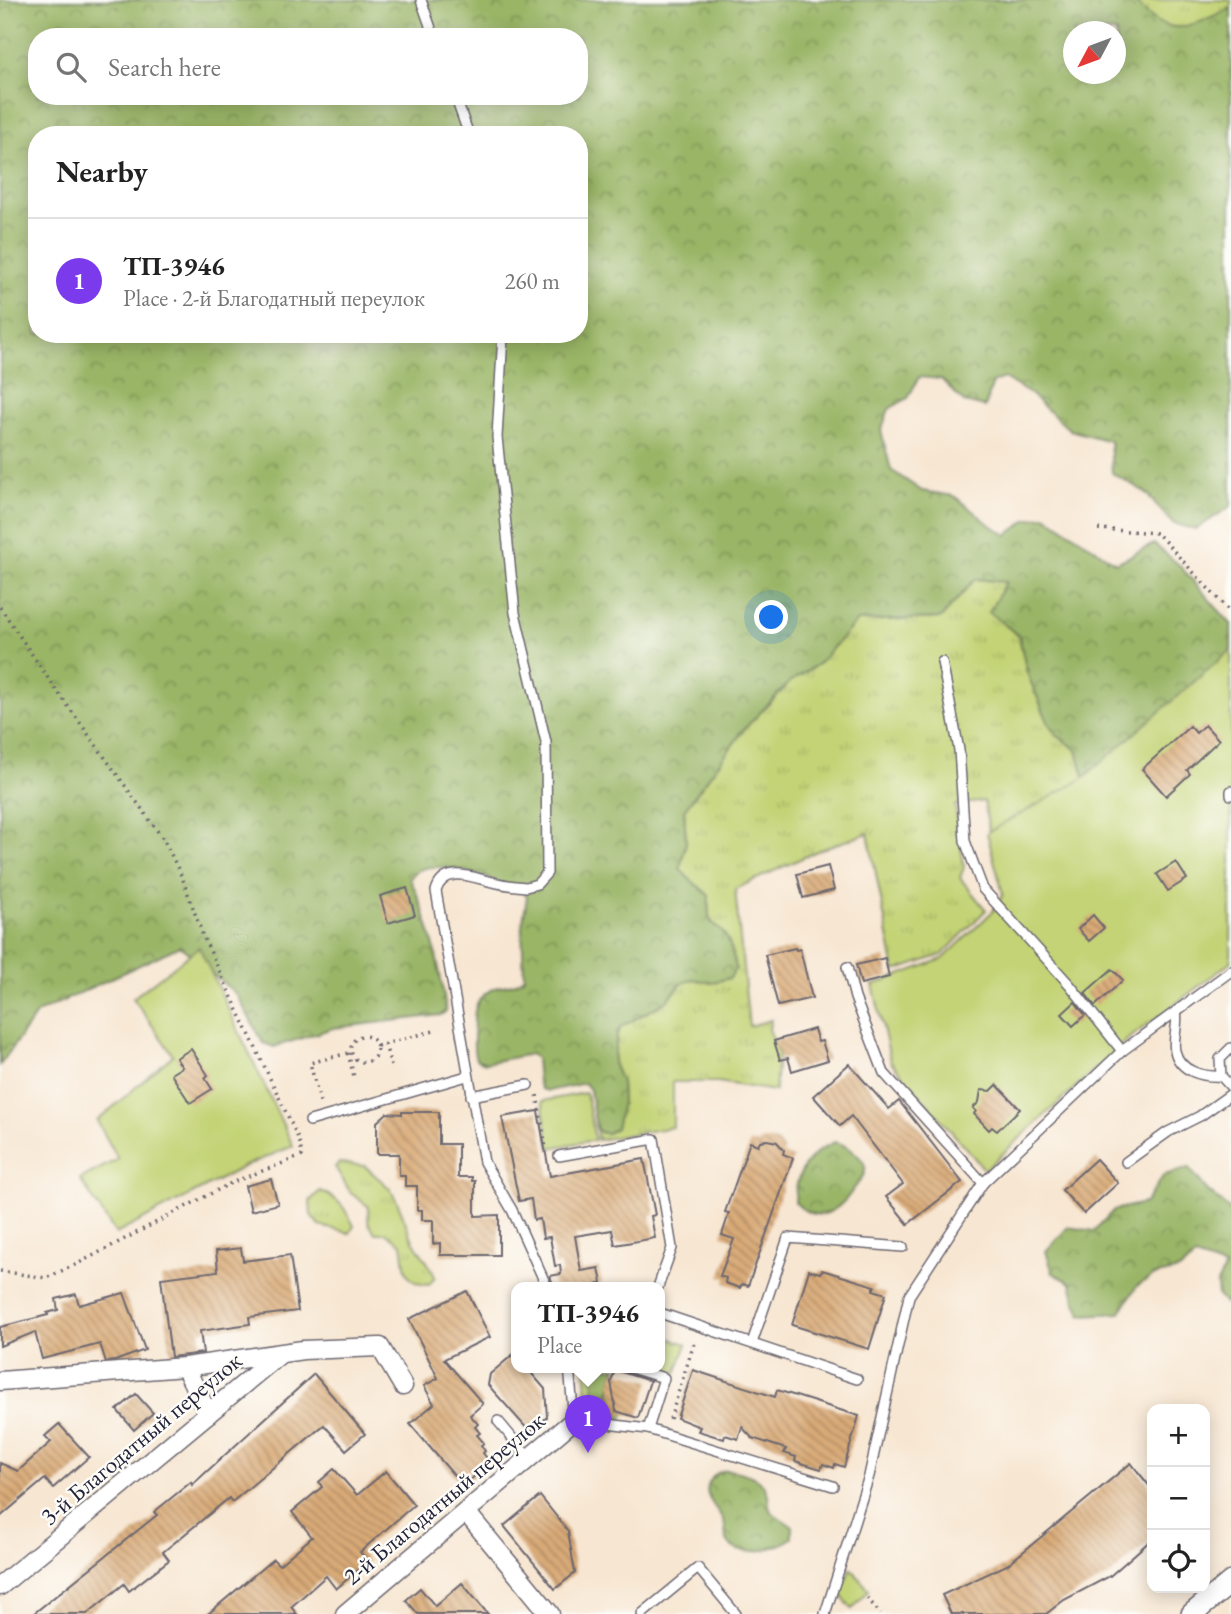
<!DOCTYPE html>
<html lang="en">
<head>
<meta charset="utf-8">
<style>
  body { margin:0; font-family:"EB Garamond",serif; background:#f6f6f6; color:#222 }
  .controls { position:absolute; right:21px; bottom:21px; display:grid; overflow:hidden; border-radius:14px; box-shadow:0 4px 18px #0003 }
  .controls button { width:63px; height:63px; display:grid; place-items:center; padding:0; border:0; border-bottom:2px solid #e0e0e0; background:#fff; color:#222; font:35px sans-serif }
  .compass { position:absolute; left:1063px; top:21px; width:63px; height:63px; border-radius:50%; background:#fff; box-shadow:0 4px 18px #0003; rotate:229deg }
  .you { position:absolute; left:772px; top:618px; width:24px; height:24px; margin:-18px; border:5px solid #fff; border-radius:50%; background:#1a73e8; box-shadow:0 0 0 10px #1a73e833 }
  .badge { display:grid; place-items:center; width:46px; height:46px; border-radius:50%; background:#7c3aed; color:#fff; font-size:23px; font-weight:700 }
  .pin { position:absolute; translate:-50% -58px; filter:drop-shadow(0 2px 4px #0008) }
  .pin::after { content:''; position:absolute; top:37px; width:24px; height:21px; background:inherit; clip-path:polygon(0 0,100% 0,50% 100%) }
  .popup { position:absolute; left:511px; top:1282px; width:154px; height:91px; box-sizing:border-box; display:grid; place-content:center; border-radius:14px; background:#fff; filter:drop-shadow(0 2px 5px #0005); font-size:23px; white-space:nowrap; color:#767676 }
  .popup b { font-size:26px; color:#222 }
  .popup::after { content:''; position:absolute; left:50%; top:100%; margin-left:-14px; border:14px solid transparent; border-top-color:#fff }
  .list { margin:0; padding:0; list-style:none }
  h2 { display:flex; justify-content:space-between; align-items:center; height:91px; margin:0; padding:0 28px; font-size:30px }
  h2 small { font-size:23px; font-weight:400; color:#767676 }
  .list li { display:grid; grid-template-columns:46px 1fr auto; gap:21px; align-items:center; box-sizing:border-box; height:126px; padding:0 28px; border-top:2px solid #e0e0e0 }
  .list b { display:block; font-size:26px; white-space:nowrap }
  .list p { margin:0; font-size:23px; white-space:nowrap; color:#767676 }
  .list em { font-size:23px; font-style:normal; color:#767676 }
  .icon { flex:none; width:38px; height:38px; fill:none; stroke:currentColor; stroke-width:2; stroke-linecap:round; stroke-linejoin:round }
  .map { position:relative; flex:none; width:1231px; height:1614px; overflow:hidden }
  .search { position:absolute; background:#fff; box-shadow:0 4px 18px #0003; left:28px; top:28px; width:560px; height:77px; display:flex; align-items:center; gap:18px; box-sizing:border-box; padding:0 24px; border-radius:28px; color:#767676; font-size:26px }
  .panel { position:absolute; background:#fff; box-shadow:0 4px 18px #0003; left:28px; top:126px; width:560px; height:217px; border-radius:28px }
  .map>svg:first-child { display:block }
</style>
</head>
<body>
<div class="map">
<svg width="1231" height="1614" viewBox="0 0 1231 1614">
  <defs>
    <pattern id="grass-tufts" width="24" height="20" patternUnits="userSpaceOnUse" patternTransform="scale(1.75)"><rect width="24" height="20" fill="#c3d375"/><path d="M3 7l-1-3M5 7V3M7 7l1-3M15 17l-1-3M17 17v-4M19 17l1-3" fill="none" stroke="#a7b566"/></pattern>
    <pattern id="forest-crowns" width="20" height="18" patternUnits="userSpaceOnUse" patternTransform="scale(1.75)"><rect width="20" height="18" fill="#9ab566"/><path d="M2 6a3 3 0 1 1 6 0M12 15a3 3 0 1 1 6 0" fill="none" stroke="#7d9355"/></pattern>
    <pattern id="building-back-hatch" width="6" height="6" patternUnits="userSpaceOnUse" patternTransform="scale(1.75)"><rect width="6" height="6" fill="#d9aa77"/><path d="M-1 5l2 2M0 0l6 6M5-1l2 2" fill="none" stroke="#b08a63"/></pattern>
  </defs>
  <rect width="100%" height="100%" fill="#fdfcf7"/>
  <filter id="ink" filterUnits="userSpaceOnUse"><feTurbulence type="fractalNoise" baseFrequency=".0143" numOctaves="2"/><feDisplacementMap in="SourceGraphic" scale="14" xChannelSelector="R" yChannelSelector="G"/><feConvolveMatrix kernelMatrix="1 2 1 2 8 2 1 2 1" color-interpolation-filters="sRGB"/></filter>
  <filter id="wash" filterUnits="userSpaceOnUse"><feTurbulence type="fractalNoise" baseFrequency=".00686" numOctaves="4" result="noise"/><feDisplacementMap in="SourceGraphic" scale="28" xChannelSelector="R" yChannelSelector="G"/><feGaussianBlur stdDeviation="1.57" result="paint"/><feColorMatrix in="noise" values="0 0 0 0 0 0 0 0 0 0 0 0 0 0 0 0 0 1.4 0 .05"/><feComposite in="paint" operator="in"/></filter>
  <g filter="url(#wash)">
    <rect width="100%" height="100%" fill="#f7e6d1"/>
    <!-- grass -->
    <g fill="url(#grass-tufts)" stroke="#727a58" stroke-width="2">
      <path d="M1134 0H1231V8C1189 27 1167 42 1134 0Z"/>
      <path d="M975 579 1006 582 990 613 1019 636 1027 673 1049 724 1056 734 1077 750 1086 783 990 837 984 801 955 805 964 867 960 878 986 910 942 955 895 971 868 833 819 850 735 889 749 1026 771 1020 769 1029 778 1053 775 1091 718 1082H673V1127L598 1140 596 1127 601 1133 622 1103 621 1082 613 1063 617 1035 621 1027 667 1001 681 984 693 979 711 983 730 978 726 938C709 921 707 920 709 896 699 885 687 880 680 868L686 842 684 810 746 727 790 682 818 664 857 621 941 618Z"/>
      <path d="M339 1163 365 1166C372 1174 381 1179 389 1188 400 1203 403 1217 410 1234 416 1249 429 1261 435 1277L429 1285C402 1284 406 1266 402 1244L386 1233H375L368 1222 369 1207 351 1193 335 1167Z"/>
      <path d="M320 1191C341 1200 344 1207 354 1226L350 1233 320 1226 311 1215 310 1201Z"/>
      <polygon points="660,1335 687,1344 676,1374 654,1367 660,1367"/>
      <polygon points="586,1367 617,1367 610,1393 625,1411 622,1419 587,1412"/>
    </g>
    <!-- forest -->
    <g fill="url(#forest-crowns)" stroke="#5e6c50" stroke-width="2" fill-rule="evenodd">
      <path d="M0 0H1134C1167 42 1189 27 1231 8V506L1195 530 1172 523 1145 492 1112 473 1110 441 1070 430 1030 394 1004 378 993 382 985 407 964 402 941 379 919 377 908 398 889 409 881 431 891 470 922 491 954 496 989 524 1007 535 1027 520 1046 516 1116 563 1154 544 1178 564 1231 624V651L1086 783 1077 750 1056 734 1049 724 1027 673 1019 636 989 612 1006 582 975 579 941 618 857 621 818 664 790 682 746 727 684 810 686 842 680 868C687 880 699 885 709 896 706 933 715 917 728 940 732 949 734 959 736 968L730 978 711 983 693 979 681 984 667 1001 621 1027 617 1035 613 1063 621 1082 622 1103 616 1128 606 1134 598 1131 596 1127 590 1090 585 1083 548 1091 541 1089 538 1082 536 1058 531 1054 485 1063 476 1059C473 1052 474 1046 474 1037 473 1015 472 996 498 987 508 984 516 986 524 977L522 927 527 897 524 892C500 883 425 849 410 879 430 920 440 966 446 1011L441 1015 333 1028 274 1047 263 1043 237 995 180 946 37 1013 0 1065ZM1074 32H1116V74H1074ZM37 37H579V96H37ZM37 135H579V334H37Z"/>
      <path d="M835 1142C845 1144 868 1159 865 1171 864 1177 857 1184 853 1190 838 1212 817 1226 795 1202 795 1172 809 1153 835 1142Z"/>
      <polygon points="1189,1168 1207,1190 1231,1211 1231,1300 1225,1303 1218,1296 1217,1284 1225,1267 1195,1257 1179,1270 1153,1276 1137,1286 1119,1313 1082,1315 1076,1303 1071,1283 1053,1273 1046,1251 1068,1227 1094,1231 1114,1210 1145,1203 1164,1175"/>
      <polygon points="592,1367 616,1367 609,1392 621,1409 618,1416 604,1413 595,1398"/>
      <path d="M727 1470C744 1472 764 1477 768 1495 769 1502 768 1506 771 1512L792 1526V1538C778 1548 739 1561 727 1541 724 1535 727 1527 723 1520 717 1507 701 1496 710 1481 714 1474 719 1471 727 1470Z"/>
    </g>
    <!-- green -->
    <g fill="#c3d375" stroke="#727a58" stroke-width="2">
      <polygon points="1231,650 1231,962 1127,1040 985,1170 891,1062 873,985 943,959 993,911 1003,894 987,833 1082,779"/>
      <polygon points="199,947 293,1146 245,1166 116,1234 80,1179 118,1159 97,1121 173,1055 133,998"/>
      <polygon points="586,1093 595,1140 550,1148 542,1101"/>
      <polygon points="851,1568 869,1590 852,1609 844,1600 840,1591"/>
    </g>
    <g id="blocks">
      <!-- building -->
      <g fill="url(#building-back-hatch)">
        <polygon points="1205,725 1219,740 1187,770 1190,774 1166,796 1142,769 1190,726 1196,733"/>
        <polygon points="1176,862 1187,879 1168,891 1157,874"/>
        <polygon points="828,866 834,890 803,898 797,874"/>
        <polygon points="407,888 415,915 388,923 380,896"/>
        <polygon points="1093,915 1104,928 1089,941 1078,929"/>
        <polygon points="795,948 796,950 800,949 812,998 778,1006 765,955"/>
        <polygon points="885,958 889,977 861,984 856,965"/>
        <polygon points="1112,969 1123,980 1095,1006 1085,993"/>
        <polygon points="1075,1002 1085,1015 1073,1026 1062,1014"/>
        <polygon points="814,1029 818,1042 822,1041 828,1060 792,1071 788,1058 780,1060 774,1041"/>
        <polygon points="191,1049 208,1075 205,1078 212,1089 190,1103 171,1074 182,1067 176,1058"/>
        <polygon points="849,1064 889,1109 899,1101 962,1182 908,1224 886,1197 903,1184 851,1116 840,1126 813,1096"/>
        <polygon points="997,1085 1020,1109 997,1131 992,1127 989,1130 974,1114 976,1111 973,1108 979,1102 981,1090 991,1091"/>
        <polygon points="538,1111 550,1176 644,1159 655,1215 651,1216 655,1238 615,1245 612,1230 575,1236 581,1271 599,1268 602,1283 597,1285 598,1287 554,1287 550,1276 561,1274 560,1265 555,1266 550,1237 543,1238 540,1219 534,1220 531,1199 519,1201 502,1117"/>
        <polygon points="402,1112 439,1112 439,1144 458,1144 458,1177 472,1177 472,1181 475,1181 475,1216 499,1215 499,1255 440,1255 440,1243 433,1244 433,1220 422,1220 422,1210 417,1210 417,1186 405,1186 405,1176 399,1176 399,1154 377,1154 377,1122 387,1113 402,1114"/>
        <polygon points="767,1140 777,1142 784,1150 783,1154 793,1158 748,1286 742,1284 740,1288 725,1283 726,1278 720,1276 734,1239 722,1235 729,1213 725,1212 750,1142 758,1145 760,1141"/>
        <polygon points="1096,1159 1118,1183 1084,1214 1062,1190"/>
        <polygon points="271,1179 278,1204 251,1211 245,1186"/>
        <polygon points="241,1248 243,1261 290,1255 298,1311 249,1317 250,1324 200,1331 203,1353 171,1357 161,1278 218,1271 216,1251"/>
        <polygon points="809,1270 820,1273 822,1270 875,1286 873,1290 886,1294 869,1349 792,1325"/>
        <polygon points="467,1291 490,1337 444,1359 483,1404 470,1415 478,1424 475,1427 480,1433 477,1435 484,1443 481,1445 485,1451 483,1453 489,1461 487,1463 488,1465 463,1486 410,1424 434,1404 424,1386 438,1378 409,1319"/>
        <polygon points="124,1293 145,1350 115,1361 106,1362 100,1344 42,1359 35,1332 0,1346 0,1327 48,1315 47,1313 58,1310 56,1299 76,1294 79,1305"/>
        <polygon points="516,1352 516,1367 526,1367 545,1389 547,1417 530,1432 488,1385 490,1374"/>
        <polygon points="615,1370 650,1381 638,1418 616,1411 611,1382"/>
        <polygon points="693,1370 775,1397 777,1390 859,1416 844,1467 835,1464 834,1468 823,1464 821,1469 795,1461 796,1457 784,1453 786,1449 752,1438 742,1427 738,1439 725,1435 724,1439 698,1431 700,1427 677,1418"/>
        <polygon points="314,1374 365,1434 346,1450 324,1425 232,1502 229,1498 163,1552 169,1560 129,1591 124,1584 87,1614 33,1614 157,1515 154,1512 191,1482 192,1485"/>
        <polygon points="136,1394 153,1413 134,1430 117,1410"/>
        <polygon points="59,1424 89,1457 53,1488 45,1479 0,1517 0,1463 18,1471 51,1442 45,1436"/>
        <polygon points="1131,1463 1152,1489 1152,1539 1110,1576 1064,1600 1046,1614 951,1614 942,1595 1007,1565"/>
        <polygon points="334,1469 357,1495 386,1471 414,1505 360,1552 368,1561 336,1589 326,1576 291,1607 297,1614 208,1614 273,1559 279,1565 312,1537 292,1512 322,1487 319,1482"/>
        <polygon points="540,1496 568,1531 575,1573 555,1589 504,1526"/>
        <polygon points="462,1583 488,1614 418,1614 406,1600 420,1588 435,1606"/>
      </g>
    </g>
  </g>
  <g filter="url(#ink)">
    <use href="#blocks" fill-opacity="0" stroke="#6d6770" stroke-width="2"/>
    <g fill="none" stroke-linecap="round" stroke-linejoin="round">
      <defs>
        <g id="service">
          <polyline points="421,0 434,37"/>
          <polyline points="455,96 469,135"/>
          <path d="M503 334 497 437 515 613 546 742 547 873 537 884 526 887C515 886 504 885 493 882 473 878 444 864 436 891L484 1162 512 1210 547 1287"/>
          <polyline points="942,662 959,750 965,841 983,889 1070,985 1122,1051"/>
          <polyline points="1231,791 1231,795"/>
          <polyline points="847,967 855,998 884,1073 983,1183"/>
          <path d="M1176 1012C1179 1025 1172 1039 1175 1051 1180 1072 1203 1077 1221 1076"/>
          <polyline points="1231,1048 1220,1059 1221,1076 1231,1087"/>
          <polyline points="471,1096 528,1085"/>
          <polyline points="310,1121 467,1076"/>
          <polyline points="559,1156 654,1139 672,1248 658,1287"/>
          <polyline points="1126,1162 1168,1132 1200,1116 1231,1094"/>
          <polyline points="660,1313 857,1379"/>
          <polyline points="752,1343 788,1238 903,1247"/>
          <polyline points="569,1367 574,1420 648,1429 833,1486"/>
          <polyline points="628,1367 664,1378 648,1429"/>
          <polyline points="498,1421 529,1458"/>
          <polyline points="642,1614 698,1568 736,1614"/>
          <polyline points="825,1614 869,1476 909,1296 983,1183 1122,1051 1231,971"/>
        </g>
        <g id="minor">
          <polyline points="185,1367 208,1414"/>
          <polyline points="0,1381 185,1367 303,1350 380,1347 403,1386"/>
          <polyline points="466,1512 550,1614"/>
          <polyline points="0,1586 280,1354"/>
          <polyline points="345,1614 574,1420"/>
        </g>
        <polyline id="tertiary" points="1192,1614 1231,1582"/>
      </defs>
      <!-- service casing -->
      <use href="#service" stroke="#6d6770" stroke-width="12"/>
      <!-- minor casing -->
      <use href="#minor" stroke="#6d6770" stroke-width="21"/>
      <!-- tertiary casing -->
      <use href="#tertiary" stroke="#6d6770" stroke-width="24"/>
      <!-- path -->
      <g stroke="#6d6770" stroke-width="3.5" stroke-dasharray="2 5" stroke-linecap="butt">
        <polyline points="1098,529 1157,533 1231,613"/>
        <polyline points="0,607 50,681 164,840 182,877 203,936 299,1140 302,1156 233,1182 79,1263 46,1278 0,1271"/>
        <circle cx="364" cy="1049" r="13"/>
        <polyline points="385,1044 391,1066"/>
        <polyline points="377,1046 434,1031"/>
        <polyline points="348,1053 354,1077"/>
        <polyline points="537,1095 546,1149"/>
        <polyline points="320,1102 310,1063 352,1052"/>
        <polyline points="670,1419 695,1340"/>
        <polyline points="867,1598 881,1614"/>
      </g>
      <!-- service -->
      <use href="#service" stroke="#fff" stroke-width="9"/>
      <!-- minor -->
      <use href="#minor" stroke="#fff" stroke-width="18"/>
      <!-- tertiary -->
      <use href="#tertiary" stroke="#fff" stroke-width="21"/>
    </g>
  </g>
  <g text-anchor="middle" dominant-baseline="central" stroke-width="5" stroke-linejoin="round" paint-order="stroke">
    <!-- street labels -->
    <g font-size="24" fill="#22223b" stroke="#fdfcf7">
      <text transform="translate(141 1438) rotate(-40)">3-й Благодатный переулок</text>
      <text transform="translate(444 1498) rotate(-40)">2-й Благодатный переулок</text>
    </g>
  </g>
</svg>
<div class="controls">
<button>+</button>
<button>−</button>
<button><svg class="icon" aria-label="locate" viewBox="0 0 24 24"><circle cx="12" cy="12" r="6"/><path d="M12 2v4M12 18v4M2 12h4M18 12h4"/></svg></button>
</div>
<svg class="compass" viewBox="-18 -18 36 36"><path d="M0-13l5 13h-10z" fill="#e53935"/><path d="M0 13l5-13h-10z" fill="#767676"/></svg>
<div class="you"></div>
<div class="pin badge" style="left:588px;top:1453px">1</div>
<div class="popup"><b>ТП-3946</b>Place</div>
<div class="search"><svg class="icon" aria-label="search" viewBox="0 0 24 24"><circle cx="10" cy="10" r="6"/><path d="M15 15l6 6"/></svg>Search here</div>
<section class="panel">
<h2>Nearby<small></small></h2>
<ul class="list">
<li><span class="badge">1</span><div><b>ТП-3946</b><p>Place · 2-й Благодатный переулок</p></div><em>260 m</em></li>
</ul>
</section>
</div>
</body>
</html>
